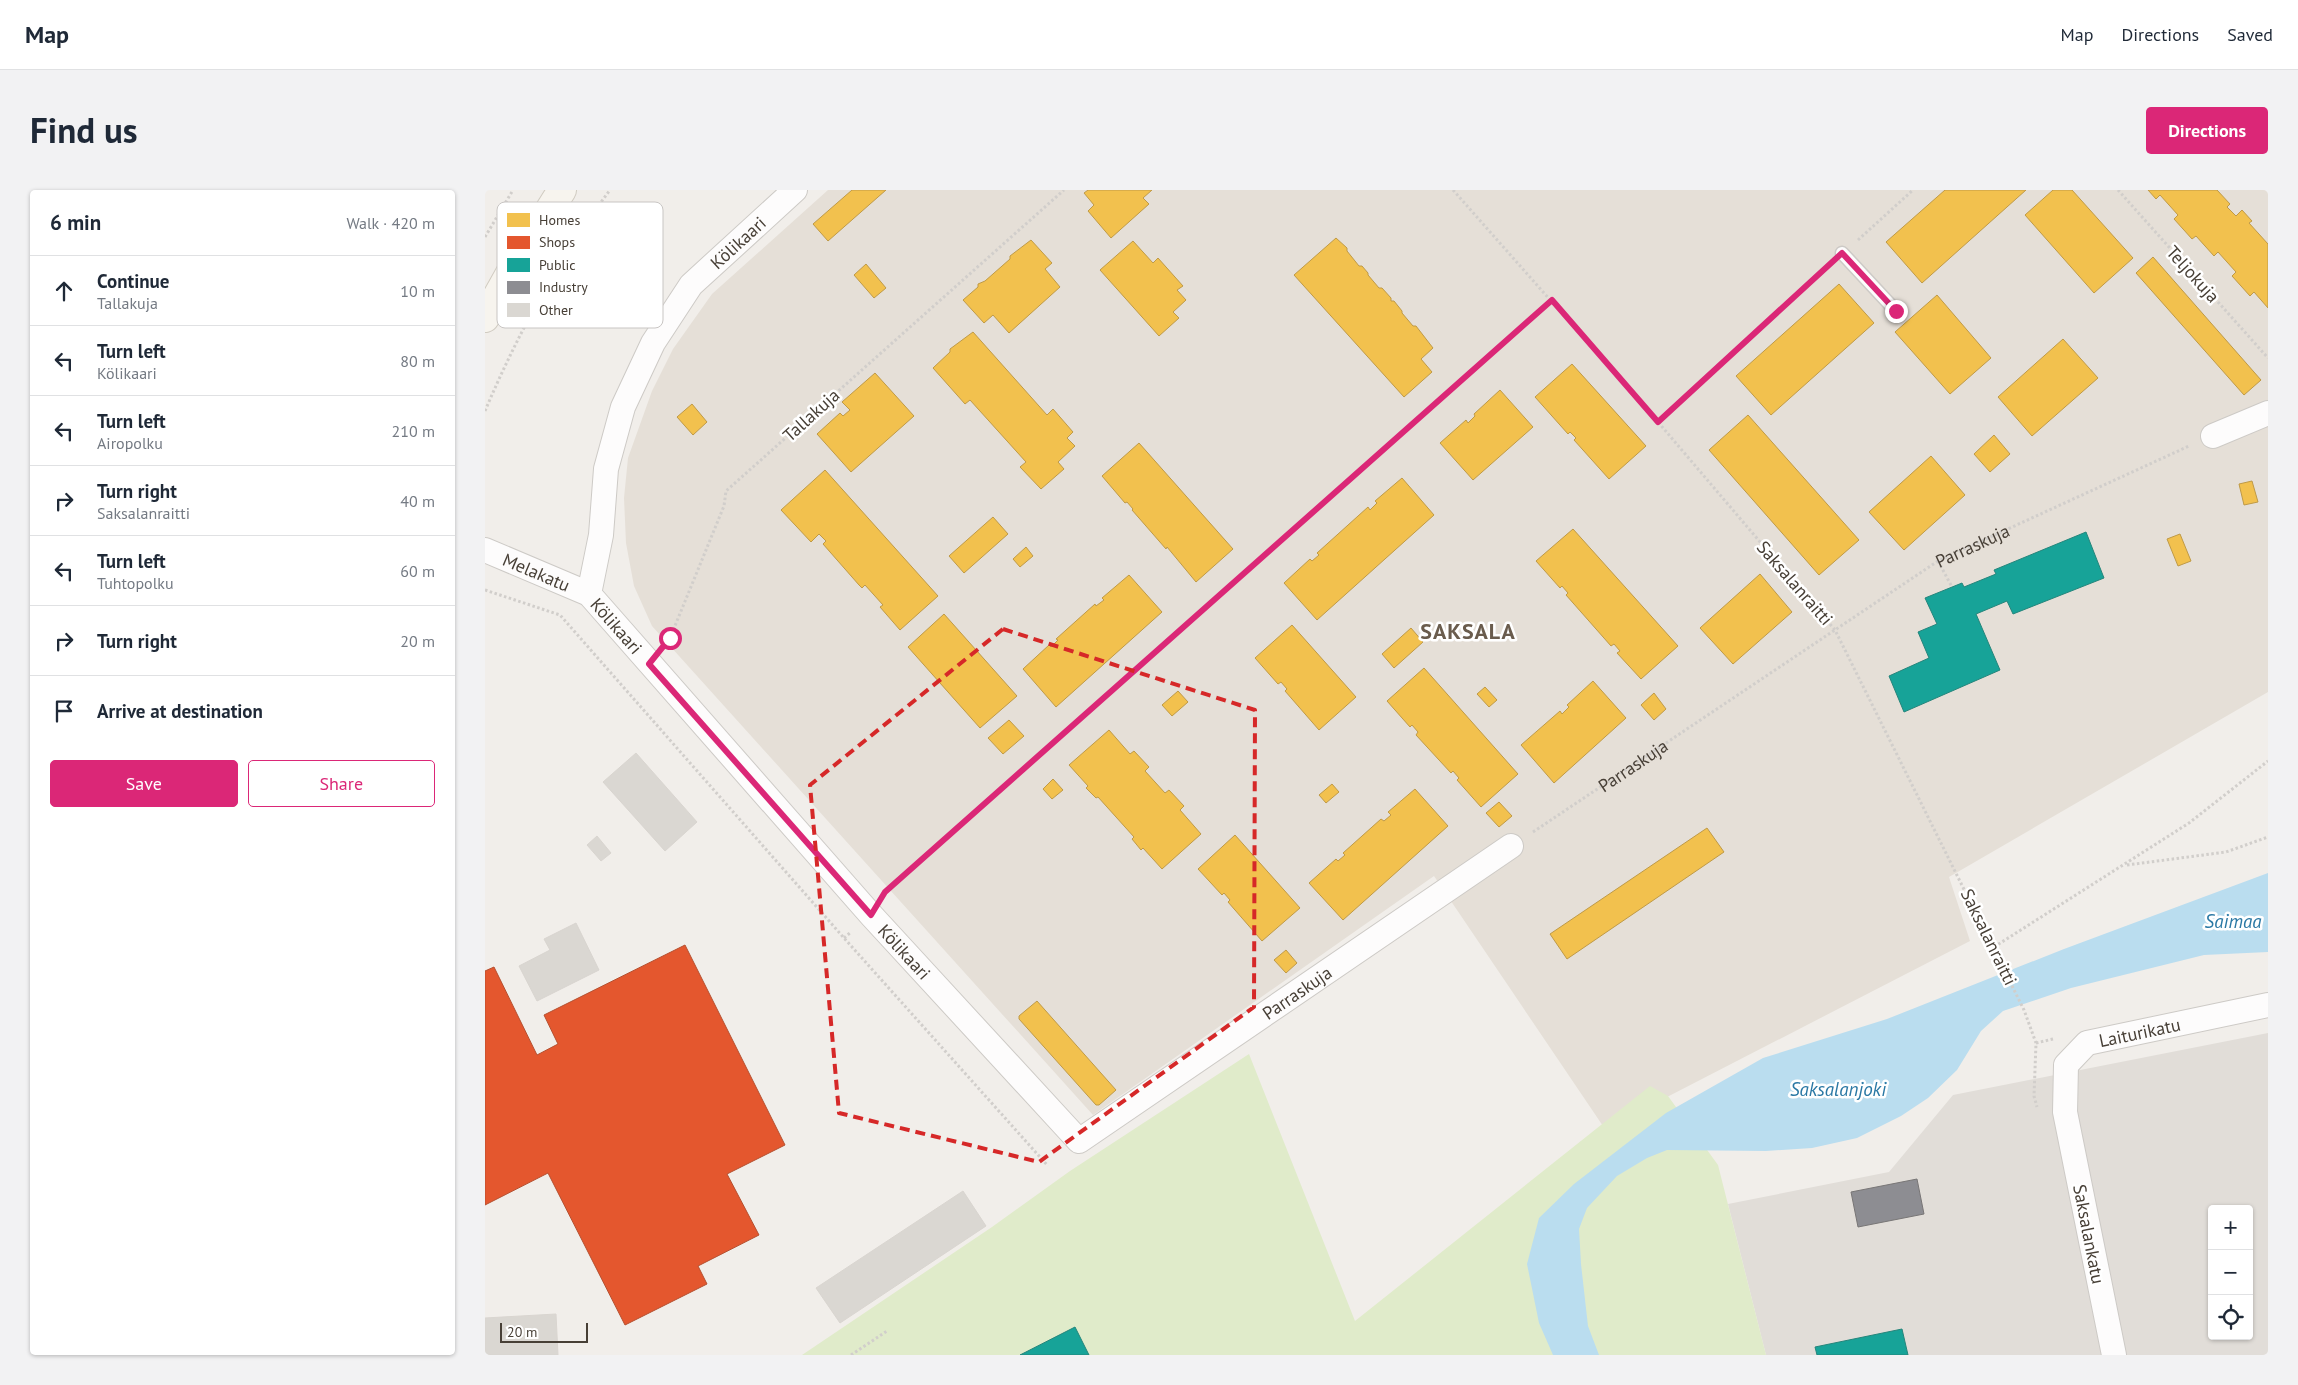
<!DOCTYPE html>
<html lang="en">
<head>
<meta charset="utf-8">
<style>
  body { margin:0; font-family:"PT Sans",sans-serif; background:#f2f2f3; color:#1f2937 }
  .controls { position:absolute; right:15px; bottom:15px; display:grid; overflow:hidden; border-radius:5px; box-shadow:0 1px 4px #0004 }
  .controls button { width:45px; height:45px; display:grid; place-items:center; padding:0; border:0; border-bottom:1px solid #e0e1e3; background:#fff; color:#1f2937; font:25px sans-serif }
  .scale { position:absolute; left:15px; bottom:12px; width:88px; box-sizing:border-box; padding-left:5px; border:2px solid #473f36; border-top:0; font-size:14px; line-height:18px; white-space:nowrap; color:#473f36; -webkit-text-stroke:4px #fff; paint-order:stroke }
  .stop { position:absolute; width:15px; height:15px; margin:-11px; border:4px solid #db2777; border-radius:50%; background:#fff }
  .stop.end { background:#db2777; border-color:#fff; box-shadow:0 1px 5px #0008 }
  .list { margin:0; padding:0; list-style:none }
  h2 { display:flex; justify-content:space-between; align-items:center; height:65px; margin:0; padding:0 20px; font-size:21px }
  h2 small { font-size:16px; font-weight:400; color:#747a83 }
  .list li { display:grid; grid-template-columns:32px 1fr auto; gap:15px; align-items:center; box-sizing:border-box; height:70px; padding:0 20px; border-top:1px solid #e0e1e3 }
  .list b { display:block; font-size:19px; white-space:nowrap }
  .list p { margin:0; font-size:16px; white-space:nowrap; color:#747a83 }
  .list em { font-size:16px; font-style:normal; color:#747a83 }
  .actions { display:flex; gap:10px; padding:15px 20px }
  .actions a { flex:1; padding:11px 0; border:1px solid #db2777; border-radius:5px; text-align:center; font-size:18px; color:#db2777 }
  .actions .main { background:#db2777; color:#fff }
  .icon { flex:none; width:28px; height:28px; fill:none; stroke:currentColor; stroke-width:2; stroke-linecap:round; stroke-linejoin:round }
  .map { position:relative; flex:none; width:1783px; height:1165px; overflow:hidden; border-radius:5px }
  header { display:flex; align-items:center; gap:30px; box-sizing:border-box; height:70px; padding:0 25px; background:#fff; border-bottom:1px solid #e0e1e3 }
  header strong { font-size:24px }
  nav { display:flex; gap:28px; margin-inline-start:auto; font-size:18px }
  .intro { display:flex; align-items:center; justify-content:space-between; box-sizing:border-box; height:120px; padding:0 30px }
  h1 { margin:0; font-size:35px }
  .button { padding:12px 22px; border-radius:5px; background:#db2777; color:#fff; font-size:18px; font-weight:700 }
  main { display:flex; gap:30px; padding:0 30px }
  aside { flex:1; background:#fff; border-radius:5px; box-shadow:0 1px 4px #0004 }
  .map>svg:first-child { display:block }
</style>
</head>
<body>
<header>
<strong>Map</strong>
<nav><a>Map</a><a>Directions</a><a>Saved</a></nav>
</header>
<div class="intro"><h1>Find us</h1><a class="button">Directions</a></div>
<main>
<aside>
<h2>6 min<small>Walk · 420 m</small></h2>
<ul class="list">
<li><svg class="icon" aria-label="ahead" viewBox="0 0 24 24"><path d="M12 20V5M6 11l6-6 6 6"/></svg><div><b>Continue</b><p>Tallakuja</p></div><em>10 m</em></li>
<li><svg class="icon" aria-label="left" viewBox="0 0 24 24"><path d="M17 20v-9H6M10 6l-5 5 5 5"/></svg><div><b>Turn left</b><p>Kölikaari</p></div><em>80 m</em></li>
<li><svg class="icon" aria-label="left" viewBox="0 0 24 24"><path d="M17 20v-9H6M10 6l-5 5 5 5"/></svg><div><b>Turn left</b><p>Airopolku</p></div><em>210 m</em></li>
<li><svg class="icon" aria-label="right" viewBox="0 0 24 24"><path d="M7 20v-9h11M14 6l5 5-5 5"/></svg><div><b>Turn right</b><p>Saksalanraitti</p></div><em>40 m</em></li>
<li><svg class="icon" aria-label="left" viewBox="0 0 24 24"><path d="M17 20v-9H6M10 6l-5 5 5 5"/></svg><div><b>Turn left</b><p>Tuhtopolku</p></div><em>60 m</em></li>
<li><svg class="icon" aria-label="right" viewBox="0 0 24 24"><path d="M7 20v-9h11M14 6l5 5-5 5"/></svg><div><b>Turn right</b></div><em>20 m</em></li>
<li><svg class="icon" aria-label="arrive" viewBox="0 0 24 24"><path d="M6 21V4h12l-3 4 3 4H6"/></svg><div><b>Arrive at destination</b></div></li>
</ul>
<div class="actions"><a class="main">Save</a><a>Share</a></div>
</aside>
<div class="map">
<svg width="1783" height="1165" viewBox="0 0 1783 1165">
  <rect width="100%" height="100%" fill="#f1eeea"/>
  <!-- residential -->
  <polygon fill="#e5dfd7" points="343,0 1783,0 1783,502 1464,687 1485,751 1120,939 949,686 608,925 167,436 149,396 141,353 139,308 143,268 167,201 188,159 227,104"/>
  <!-- industrial -->
  <path fill="#e1ddd8" fill-rule="evenodd" d="M1783 843V1165H1281L1243 1014 1404 982 1468 905ZM1727 1019H1764V1146H1727Z"/>
  <!-- green -->
  <polygon fill="#e0ebca" points="764,864 870,1131 1165,896 1183,906 1233,975 1281,1165 317,1165 507,1037 585,981"/>
  <!-- water -->
  <polygon fill="#baddef" points="1783,683 1783,762 1719,765 1586,798 1518,821 1496,841 1472,880 1443,908 1416,926 1372,948 1327,958 1281,961 1182,960 1162,968 1132,986 1102,1018 1094,1039 1096,1074 1103,1136 1114,1165 1068,1165 1054,1133 1042,1074 1054,1028 1089,994 1181,923 1278,868 1402,829 1579,759"/>
  <!-- homes -->
  <g fill="#f2c14e" stroke="#bf9a47">
    <polygon points="367,0 401,0 343,51 328,34"/>
    <polygon points="603,0 667,0 658,8 664,14 626,48 603,21 609,15 599,3"/>
    <polygon points="1460,0 1541,0 1437,93 1401,52"/>
    <polygon points="1568,0 1587,0 1648,68 1609,103 1540,25"/>
    <polygon points="1663,0 1732,0 1745,14 1742,17 1751,26 1757,20 1767,31 1764,33 1783,54 1783,118 1769,102 1765,106 1747,86 1751,82 1733,62 1729,66 1711,46 1707,49 1689,29 1693,25 1675,5 1671,9"/>
    <polygon points="851,48 862,58 862,61 874,76 877,76 883,83 883,85 894,98 897,98 906,108 906,111 909,111 917,121 917,123 928,136 931,136 948,158 936,169 947,182 919,207 809,85"/>
    <polygon points="546,50 567,73 560,79 575,97 524,143 508,125 499,133 478,110 493,97 493,94 500,91 525,69 525,66"/>
    <polygon points="648,51 668,73 673,68 698,96 692,100 701,110 688,122 694,128 674,146 615,80"/>
    <polygon points="1668,67 1776,190 1759,205 1651,83"/>
    <polygon points="381,74 401,98 389,108 369,85"/>
    <polygon points="1354,94 1389,133 1286,225 1251,186"/>
    <polygon points="1452,105 1506,168 1465,204 1410,142"/>
    <polygon points="488,142 562,225 568,219 588,242 582,248 590,256 573,272 579,279 556,299 535,277 541,272 485,210 480,214 448,178 465,162 465,159"/>
    <polygon points="1578,149 1613,188 1547,246 1513,207"/>
    <polygon points="1087,174 1161,256 1124,289 1089,250 1091,248 1085,242 1083,244 1050,207"/>
    <polygon points="390,183 429,226 366,282 332,244 355,223 358,226 365,220 357,212"/>
    <polygon points="1015,200 1048,237 988,290 955,253 981,230 983,233 990,226 989,224"/>
    <polygon points="207,214 222,232 208,245 192,227"/>
    <polygon points="1263,225 1374,350 1334,385 1224,260"/>
    <polygon points="1509,245 1525,264 1505,282 1489,264"/>
    <polygon points="654,253 748,359 711,392 682,357 681,359 647,320 648,319 642,312 640,313 617,286"/>
    <polygon points="1446,266 1480,305 1419,360 1384,322"/>
    <polygon points="340,280 453,406 415,440 395,417 398,415 380,395 377,398 374,395 338,354 341,351 334,344 326,352 296,320"/>
    <polygon points="917,288 949,325 832,430 799,393 825,369 827,371 834,365 832,363 883,317 885,320 892,313 890,311"/>
    <polygon points="1767,291 1773,312 1759,315 1754,294"/>
    <polygon points="508,327 523,344 479,383 464,366"/>
    <polygon points="1088,339 1193,456 1156,489 1132,463 1135,461 1129,454 1126,456 1081,405 1083,403 1077,396 1075,398 1051,371"/>
    <polygon points="1695,344 1706,371 1693,376 1682,349"/>
    <polygon points="541,357 548,366 535,377 528,369"/>
    <polygon points="1275,384 1307,422 1248,474 1215,438"/>
    <polygon points="644,385 677,422 571,517 538,479 564,455 566,457 573,450 571,449 610,414 611,416 619,410 617,408"/>
    <polygon points="459,424 532,506 495,538 423,457"/>
    <polygon points="807,435 871,507 834,540 800,501 802,499 796,492 793,494 770,468"/>
    <polygon points="926,438 938,452 909,478 897,464"/>
    <polygon points="939,478 1033,584 996,617 972,590 974,588 968,581 966,583 931,545 933,542 927,535 925,537 902,511"/>
    <polygon points="1108,491 1141,528 1069,593 1036,555 1075,521 1077,524 1084,517 1082,515"/>
    <polygon points="1000,497 1012,510 1004,517 992,504"/>
    <polygon points="693,501 703,512 687,526 677,515"/>
    <polygon points="1169,503 1181,519 1169,530 1156,515"/>
    <polygon points="524,530 539,546 518,564 503,548"/>
    <polygon points="624,540 645,564 649,561 664,577 660,581 680,603 684,600 699,616 695,620 716,644 677,679 658,658 656,660 647,649 649,647 613,607 611,608 601,598 603,596 584,575"/>
    <polygon points="568,589 578,600 567,609 558,599"/>
    <polygon points="847,594 854,602 841,613 834,605"/>
    <polygon points="930,599 963,636 858,730 824,693 851,669 853,671 860,665 858,663 896,629 899,631 906,625 903,622"/>
    <polygon points="1014,612 1027,626 1014,637 1001,623"/>
    <polygon points="1222,638 1239,662 1082,769 1065,744"/>
    <polygon points="750,645 815,718 777,751 743,712 745,710 739,703 737,705 713,679"/>
    <polygon points="801,760 812,773 801,783 789,770"/>
    <polygon points="552,811 631,900 614,915 611,915 534,829 534,826"/>
  </g>
  <!-- shops -->
  <polygon fill="#e4572e" stroke="#b55030" points="200,755 300,955 242,984 274,1045 213,1076 222,1094 140,1135 63,983 0,1015 0,781 9,777 52,865 73,854 59,825"/>
  <!-- public -->
  <g fill="#17a398" stroke="#25857b">
    <polygon points="1601,342 1619,388 1528,424 1522,411 1491,424 1515,480 1419,522 1404,486 1444,468 1433,442 1452,434 1440,408 1477,393 1479,397 1511,384 1509,380"/>
    <polygon points="590,1137 604,1165 535,1165"/>
    <polygon points="1417,1139 1423,1165 1332,1165 1330,1157"/>
  </g>
  <!-- industry -->
  <polygon fill="#8d8d92" stroke="#787676" points="1432,989 1439,1024 1373,1037 1366,1002"/>
  <!-- building -->
  <g fill="#dad7d2" stroke="#d9d5d0">
    <polygon points="151,563 212,632 180,661 118,592"/>
    <polygon points="112,646 126,663 116,671 102,655"/>
    <polygon points="91,733 114,780 52,811 34,776 65,760 59,749"/>
    <polygon points="478,1001 501,1036 355,1133 331,1098"/>
    <polygon points="71,1124 73,1165 0,1165 0,1128"/>
  </g>
  <g fill="none" stroke-linecap="round" stroke-linejoin="round">
    <defs>
      <polyline id="lane" points="1357,63 1411,121"/>
      <g id="street">
        <polyline points="1728,246 1783,223"/>
        <path id="s2" d="M0 360 104 404 386 725 594 951 1026 656"/>
        <path id="s3" d="M104 404 116 345 121 279 138 217 168 153 206 95 310 0"/>
        <path id="s4" d="M1629 1165 1580 922 1581 875 1602 853 1783 815"/>
      </g>
      <polyline id="secondary" points="0,128 29,76 77,0"/>
    </defs>
    <!-- lane casing -->
    <use href="#lane" stroke="#cdcac6" stroke-width="15"/>
    <!-- street casing -->
    <use href="#street" stroke="#cdcac6" stroke-width="26"/>
    <!-- secondary casing -->
    <use href="#secondary" stroke="#d0cbc1" stroke-width="30"/>
    <!-- path -->
    <g stroke="#d1cecb" stroke-width="3" stroke-dasharray="2.5 2.5" stroke-linecap="butt">
      <polyline points="968,0 1173,232 1350,440 1539,820 1551,853 1549,906 1552,917"/>
      <polyline points="1633,0 1783,168"/>
      <polyline points="0,47 28,0"/>
      <polyline points="1373,50 1428,0"/>
      <path d="M0 221C33 143 74 68 125 0"/>
      <polyline points="1173,232 1342,77"/>
      <polyline points="1453,371 1467,397"/>
      <polyline points="0,400 75,425 359,748 563,976"/>
      <polyline points="181,453 185,448 239,316 241,301 579,0"/>
      <path id="s1" d="M1048 642 1453 371 1704 256"/>
      <polyline points="1642,675 1741,662 1783,647"/>
      <polyline points="400,701 1067,110"/>
      <polyline points="359,748 366,742"/>
      <polyline points="1509,757 1704,633 1783,571"/>
      <polyline points="1551,853 1568,849"/>
      <polyline points="366,1165 402,1141"/>
    </g>
    <!-- lane -->
    <use href="#lane" stroke="#fdfcfc" stroke-width="12"/>
    <!-- street -->
    <use href="#street" stroke="#fdfcfc" stroke-width="24"/>
    <!-- secondary -->
    <use href="#secondary" stroke="#f7f4ee" stroke-width="28"/>
  </g>
  <g fill="none" stroke-linecap="round" stroke-linejoin="round">
    <!-- route -->
    <polyline stroke="#db2777" stroke-width="6" points="185,448 164,474 386,725 400,702 1067,110 1173,232 1357,63 1411,121"/>
  </g>
  <!-- marked area -->
  <path fill="none" stroke="#d62828" stroke-width="4" stroke-dasharray="10 6" stroke-linejoin="round" d="M518 439 770 520 769 817 554 972 354 923 325 595Z"/>
  <g text-anchor="middle" dominant-baseline="central" stroke-width="5" stroke-linejoin="round" paint-order="stroke">
    <!-- street labels -->
    <g font-size="18" fill="#473f36" stroke="#fff">
      <text stroke="none"><textPath href="#s3" startOffset="394">Kölikaari</textPath></text>
      <text transform="translate(1708 84) rotate(48)">Teljokuja</text>
      <text transform="translate(326 225) rotate(-42)">Tallakuja</text>
      <text stroke="none"><textPath href="#s1" startOffset="525">Parraskuja</textPath></text>
      <text stroke="none"><textPath href="#s2" startOffset="56">Melakatu</textPath></text>
      <text transform="translate(1310 393) rotate(49)">Saksalanraitti</text>
      <text stroke="none"><textPath href="#s2" startOffset="155">Kölikaari</textPath></text>
      <text stroke="none"><textPath href="#s1" startOffset="120">Parraskuja</textPath></text>
      <text transform="translate(1504 747) rotate(64)">Saksalanraitti</text>
      <text stroke="none"><textPath href="#s2" startOffset="590">Kölikaari</textPath></text>
      <text stroke="none"><textPath href="#s2" startOffset="1111">Parraskuja</textPath></text>
      <text stroke="none"><textPath href="#s4" startOffset="379">Laiturikatu</textPath></text>
      <text transform="translate(1604 1044) rotate(79)">Saksalankatu</text>
    </g>
    <!-- water labels -->
    <g font-size="19" font-style="italic" fill="#2a78a4" stroke="#fff">
      <text x="1748" y="731">Saimaa</text>
      <text x="1353" y="899">Saksalanjoki</text>
    </g>
    <!-- district labels -->
    <g font-size="22" font-weight="bold" letter-spacing="1" fill="#6a5c4d" stroke="#fff">
      <text x="983" y="441">SAKSALA</text>
    </g>
  </g>
  <!-- legend -->
  <rect x="12" y="12" width="166" height="126" rx="8" fill="#fff" stroke="#c8c5c3" stroke-width="1"/>
  <rect x="22" y="23" width="23" height="14" fill="#f2c14e"/>
  <rect x="22" y="46" width="23" height="13" fill="#e4572e"/>
  <rect x="22" y="68" width="23" height="14" fill="#17a398"/>
  <rect x="22" y="91" width="23" height="13" fill="#8d8d92"/>
  <rect x="22" y="113" width="23" height="14" fill="#dad7d2"/>
  <g font-size="14" fill="#473f36">
    <text x="54" y="35">Homes</text>
    <text x="54" y="57">Shops</text>
    <text x="54" y="80">Public</text>
    <text x="54" y="102">Industry</text>
    <text x="54" y="125">Other</text>
  </g>
</svg>
<div class="controls">
<button>+</button>
<button>−</button>
<button><svg class="icon" aria-label="locate" viewBox="0 0 24 24"><circle cx="12" cy="12" r="6"/><path d="M12 2v4M12 18v4M2 12h4M18 12h4"/></svg></button>
</div>
<div class="scale">20 m</div>
<div class="stop" style="left:185px;top:448px"></div>
<div class="stop end" style="left:1411px;top:121px"></div>
</div>
</main>
</body>
</html>
